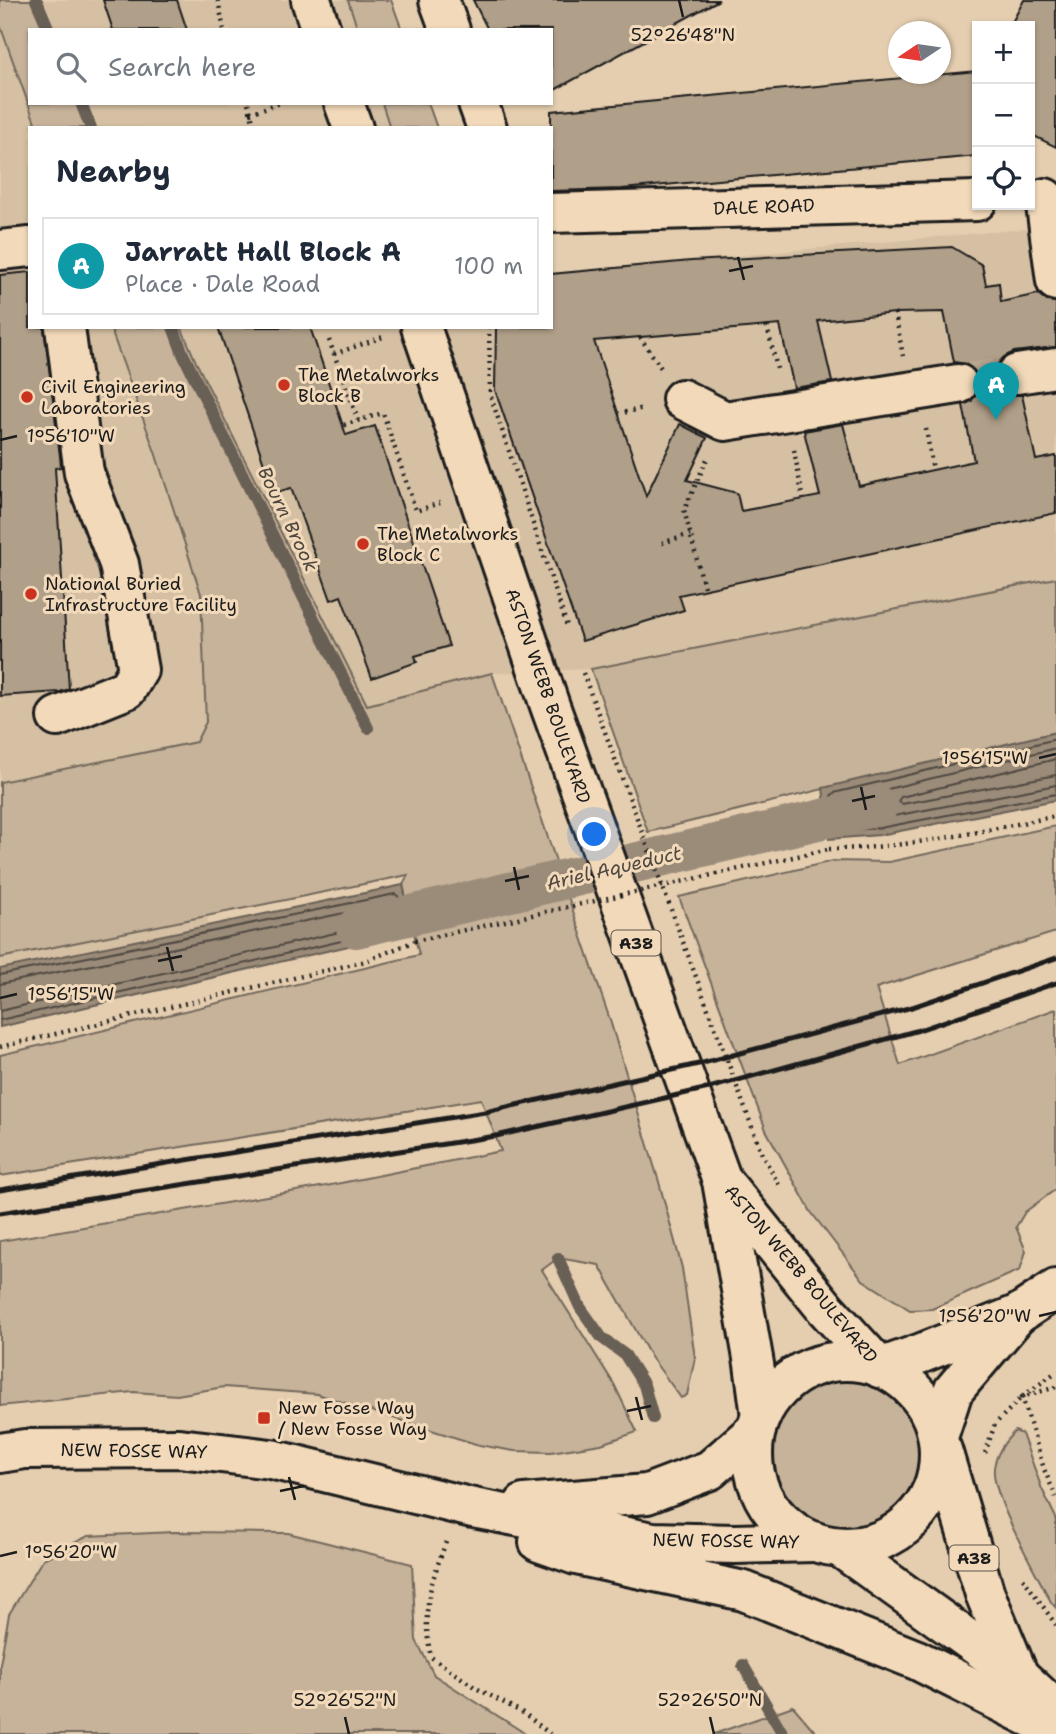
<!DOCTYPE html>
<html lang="en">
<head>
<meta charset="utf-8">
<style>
  body { margin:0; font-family:"Shantell Sans",sans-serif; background:#f2f2f3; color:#1f2937 }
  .controls { position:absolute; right:21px; top:21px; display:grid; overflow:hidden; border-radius:0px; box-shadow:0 2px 5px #0004 }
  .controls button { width:63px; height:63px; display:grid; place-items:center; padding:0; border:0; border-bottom:2px solid #e0e1e3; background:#fff; color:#1f2937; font:35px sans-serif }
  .compass { position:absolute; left:888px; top:21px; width:63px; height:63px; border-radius:50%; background:#fff; box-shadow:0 2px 5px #0004; rotate:257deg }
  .you { position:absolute; left:595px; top:835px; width:24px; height:24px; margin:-18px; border:5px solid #fff; border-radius:50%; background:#1a73e8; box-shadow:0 0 0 10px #1a73e833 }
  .badge { display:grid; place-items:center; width:46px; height:46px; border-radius:50%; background:#ea580c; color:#fff; font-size:23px; font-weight:700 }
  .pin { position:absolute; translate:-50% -58px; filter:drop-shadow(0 2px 4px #0008) }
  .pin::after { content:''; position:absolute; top:37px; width:24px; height:21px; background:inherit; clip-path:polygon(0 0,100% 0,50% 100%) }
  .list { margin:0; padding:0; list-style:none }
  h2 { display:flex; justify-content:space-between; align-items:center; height:91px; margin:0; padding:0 28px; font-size:30px }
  h2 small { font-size:23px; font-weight:400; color:#747a83 }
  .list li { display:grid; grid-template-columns:46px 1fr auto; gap:21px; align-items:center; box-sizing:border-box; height:98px; margin:0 14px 14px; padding:0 14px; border:2px solid #e0e1e3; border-radius:0px }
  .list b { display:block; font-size:26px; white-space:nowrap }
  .list p { margin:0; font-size:23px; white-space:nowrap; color:#747a83 }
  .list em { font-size:23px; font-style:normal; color:#747a83 }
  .icon { flex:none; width:38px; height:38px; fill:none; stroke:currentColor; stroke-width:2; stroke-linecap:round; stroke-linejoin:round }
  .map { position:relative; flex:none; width:1056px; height:1734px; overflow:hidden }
  .search { position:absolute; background:#fff; box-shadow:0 2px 5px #0004; left:28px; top:28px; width:525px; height:77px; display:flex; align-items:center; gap:18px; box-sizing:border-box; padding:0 24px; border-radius:0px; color:#747a83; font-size:26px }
  .panel { position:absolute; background:#fff; box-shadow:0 2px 5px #0004; left:28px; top:126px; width:525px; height:203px; border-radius:0px }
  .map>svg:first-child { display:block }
</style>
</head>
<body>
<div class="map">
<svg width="1056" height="1734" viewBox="0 0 1056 1734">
  <rect width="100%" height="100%" fill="#e5ceb0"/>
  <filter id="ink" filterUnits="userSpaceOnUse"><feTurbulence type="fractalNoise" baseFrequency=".0143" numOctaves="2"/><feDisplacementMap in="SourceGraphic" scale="14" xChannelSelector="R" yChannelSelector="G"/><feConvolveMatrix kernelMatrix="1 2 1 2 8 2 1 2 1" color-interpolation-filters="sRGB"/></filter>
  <g filter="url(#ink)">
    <!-- built -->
    <g fill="#d5c0a4">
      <polygon points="0,0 23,0 30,30 30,103 79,128 30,128 30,327 165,327 231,729 207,926 0,969"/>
      <polygon points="42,0 391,0 402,30 54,30"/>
      <polygon points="86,103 428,103 437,128 96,128"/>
      <polygon points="1056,226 1056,578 591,669 492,673 367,705 196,362 181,327 551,327 551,273"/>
    </g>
    <!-- green -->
    <g fill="#c7b39a" stroke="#72685b" stroke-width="2">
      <polygon points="0,0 42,0 54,30 30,30 30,103 86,103 96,128 37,128 0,25"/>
      <polygon points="348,0 391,0 402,30 358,30"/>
      <polygon points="382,103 428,103 437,128 390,128"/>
      <polygon points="110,327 181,327 196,362 367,705 492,673 609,1017 659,1182 682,1268 695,1358 687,1395 681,1398 651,1357 599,1265 558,1258 542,1270 614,1384 637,1432 601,1444 551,1452 514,1451 479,1445 317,1394 224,1387 177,1395 133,1392 0,1406 0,1241 326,1186 501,1151 481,1099 0,1176 0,1055 419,955 403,885 408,875 0,958 0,782 196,742 206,722 201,594 155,452"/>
      <polygon points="1056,578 1056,732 648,832 591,669"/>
      <polygon points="1056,826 1056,932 876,988 900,1065 1056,1009 1056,1189 1025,1212 1016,1227 1026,1251 1020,1270 932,1309 910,1310 863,1280 811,1212 766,1130 679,897 833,861 889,862"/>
      <circle cx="847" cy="1454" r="77"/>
      <path d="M1015 1431 1022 1434 1042 1489 1056 1518V1608L1051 1602C1037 1574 991 1496 994 1468 996 1453 1004 1442 1015 1431Z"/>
      <polygon points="174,1532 288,1533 412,1564 416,1640 434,1675 526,1734 0,1734 0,1664 9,1614 43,1559 88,1536"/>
      <polygon points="793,1706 817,1734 714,1734"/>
    </g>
    <!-- water -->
    <g fill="#9b8b79" stroke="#685f54" stroke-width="2">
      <polygon points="1056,732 1056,800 880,835 829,839 823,788"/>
      <polygon points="403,885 413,931 0,1027 0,969"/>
    </g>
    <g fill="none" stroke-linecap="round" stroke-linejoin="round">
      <!-- shore -->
      <g stroke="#4f4841" stroke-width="2">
        <polyline points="1056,739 834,793 831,796 835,828 838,831 880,828 1056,794"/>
        <polyline points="1056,748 843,800 841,803 842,819 846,822 878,819 1056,785"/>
        <polyline points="1056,759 901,797 898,801 902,804 1056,775"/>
        <polyline points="0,975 395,894 398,896 404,923 402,927 0,1020"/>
        <polyline points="0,984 388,904 391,906 394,916 391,920 0,1011"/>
      </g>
      <!-- stream -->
      <g stroke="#685f54" stroke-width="12">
        <polyline points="36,0 49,30"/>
        <polyline points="81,103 91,128"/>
        <polyline points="173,327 183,354 368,728"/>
        <polyline points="558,1258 580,1307 602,1338 625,1355 644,1385 653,1418"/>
        <polyline points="743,1665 783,1734"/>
      </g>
      <!-- canal -->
      <polyline stroke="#9b8b79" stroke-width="40" points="356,928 878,806"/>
    </g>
    <!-- building -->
    <g fill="#b09f89" stroke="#1c1c1c" stroke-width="2" fill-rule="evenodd">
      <polygon points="103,0 177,0 187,30 113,30"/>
      <polygon points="473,0 719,0 551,92 551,30 488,30"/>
      <polygon points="1024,0 1056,0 1056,147 1030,134 1030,26 1010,26"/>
      <polygon points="977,71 977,156 622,189 551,191 551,111"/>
      <path d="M952 247 982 265 986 285 999 283 1001 302 1038 294 1047 301 1056 302V347L1014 352 1004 357 997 365 995 377 1000 387 1008 394 1022 395 1036 460 1056 456V513L679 595 684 610 582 641 495 390 496 327H551V274L691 261ZM944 312 954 362 966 364 975 370 979 380 978 392 972 401 963 405 974 461 859 486 843 424 804 431 820 496 741 511 737 493 687 480 707 438 680 424 646 496 594 341 780 325 794 388 832 382 818 321 895 313Z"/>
      <polygon points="30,272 30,327 44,327 60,456 61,467 55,468 69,689 60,692 0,696 0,275"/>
      <polygon points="218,327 310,327 346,435 375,426 449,646 415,656 417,662 372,678 341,596 331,600 291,488 274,493"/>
    </g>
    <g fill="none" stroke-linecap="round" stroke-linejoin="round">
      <!-- minor-tunnel -->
      <polyline stroke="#bdaa92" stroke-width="38" stroke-dasharray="38 19" stroke-linecap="butt" points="958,384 1017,374"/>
      <defs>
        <g id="minor">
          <polyline points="439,0 450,30"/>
          <polyline points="478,103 487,128"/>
          <polyline points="1045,198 1056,281"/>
          <polyline points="551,213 977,201"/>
          <polyline points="0,250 30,247"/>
          <polyline points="1017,374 1056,368"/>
          <polyline points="682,399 725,421 958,384"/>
          <polyline points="57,717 127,689 138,670 119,564 84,473 65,327"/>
          <polyline points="1017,1315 1056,1289"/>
          <polyline points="880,1368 922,1353 1017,1315 953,1391 938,1437"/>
          <polyline points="0,1453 25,1449 179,1448 271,1459 473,1508 653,1542 735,1544 814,1542"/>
          <polyline points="524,1504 647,1494 710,1470 756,1430"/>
          <polyline points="539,1542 576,1555 744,1591 917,1660 1056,1730"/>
        </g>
        <g id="highway">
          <polyline points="311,0 321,30"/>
          <polyline points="344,103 353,128"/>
          <polyline points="421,327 550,706 722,1181 754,1364 761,1416"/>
          <polyline points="723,1182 826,1309 880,1368"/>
          <circle cx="846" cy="1454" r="93"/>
          <polyline points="942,1450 985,1594 1019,1676"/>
          <polyline points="841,1548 1019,1676 1056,1710"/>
        </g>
      </defs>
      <!-- minor casing -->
      <use href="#minor" stroke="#1c1c1c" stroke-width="44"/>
      <!-- highway casing -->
      <use href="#highway" stroke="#1c1c1c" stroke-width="44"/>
      <!-- path -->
      <g stroke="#1c1c1c" stroke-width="4.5" stroke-dasharray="2 5" stroke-linecap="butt">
        <polyline points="218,0 224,30"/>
        <polyline points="248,103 255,128"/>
        <polyline points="250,113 280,103"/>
        <polyline points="895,313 903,356"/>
        <polyline points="767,326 778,373"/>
        <polyline points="489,327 490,394 568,629"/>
        <polyline points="640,337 661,368"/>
        <polyline points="329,340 358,420"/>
        <polyline points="334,354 383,337"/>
        <polyline points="618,414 644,408"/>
        <polyline points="344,425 383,413 416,511 440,503"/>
        <polyline points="926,429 933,470"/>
        <polyline points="794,450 803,499"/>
        <polyline points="662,543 690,534"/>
        <polyline points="704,587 684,510 708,457"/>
        <polyline points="583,673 762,1154 779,1185"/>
        <path d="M829 849C905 849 982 831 1056 816"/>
        <polyline points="0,1047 366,961 415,941"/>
        <polyline points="1056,1387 1022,1397 1044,1469 1056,1497"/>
        <polyline points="985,1453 995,1424 1022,1397 1056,1372"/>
        <path d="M446 1542C430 1585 421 1610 431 1657L476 1688 525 1714 550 1734"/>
        <polyline points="1023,1578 1056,1625"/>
      </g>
      <!-- minor -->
      <use href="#minor" stroke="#f2d9b9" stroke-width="38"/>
      <!-- highway -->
      <use href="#highway" stroke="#f2d9b9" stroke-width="38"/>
      <!-- rail -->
      <g stroke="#1c1c1c" stroke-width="5">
        <polyline points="0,1190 485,1112 703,1063 912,1007 1056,958"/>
        <polyline points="0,1213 496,1136 709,1088 919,1030 1056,983"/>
      </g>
      <!-- path-bridge -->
      <polyline stroke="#1c1c1c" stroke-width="4.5" stroke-dasharray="2 5" stroke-linecap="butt" points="415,941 829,849"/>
    </g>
  </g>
  <!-- ticks -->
  <path fill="none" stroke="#1c1c1c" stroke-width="2.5" d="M679 0 683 17M738 257 744 280M729 271 753 266M0 440 17 436M1039 758 1056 754M861 787 866 810M852 801 875 796M514 867 519 890M505 881 529 876M167 947 173 971M158 961 182 956M0 998 17 994M1039 1316 1056 1312M636 1397 642 1420M627 1411 651 1406M289 1477 295 1500M280 1491 304 1486M0 1556 17 1552M345 1717 349 1734M710 1717 714 1734"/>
  <!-- markers -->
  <g fill="#c8321e" stroke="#f2d9b9" stroke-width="2.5">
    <circle cx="284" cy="385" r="7"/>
    <circle cx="27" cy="397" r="7"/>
    <circle cx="363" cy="544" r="7"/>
    <circle cx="31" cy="594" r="7"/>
    <rect x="257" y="1411" width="14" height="14" rx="3.5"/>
  </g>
  <g text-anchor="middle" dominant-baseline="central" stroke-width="6" stroke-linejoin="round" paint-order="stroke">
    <!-- shield labels -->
    <g fill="#f2d9b9" stroke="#5c554b" stroke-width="2">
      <rect x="611.5" y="930.5" width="49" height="25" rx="5"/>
      <rect x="949.5" y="1545.5" width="49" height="25" rx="5"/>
    </g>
    <g font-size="16" font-weight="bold" fill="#1c1c1c">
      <text x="636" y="943">A38</text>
      <text x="974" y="1558">A38</text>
    </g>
    <!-- street labels -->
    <g font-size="18" fill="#1c1c1c" stroke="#f2d9b9">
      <text transform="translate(764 207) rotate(-2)">DALE ROAD</text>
      <text transform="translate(548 696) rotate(71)">ASTON WEBB BOULEVARD</text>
      <text transform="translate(801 1274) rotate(50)">ASTON WEBB BOULEVARD</text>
      <text transform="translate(134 1451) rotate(1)">NEW FOSSE WAY</text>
      <text transform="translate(726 1541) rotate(1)">NEW FOSSE WAY</text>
    </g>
    <!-- poi labels -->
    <g font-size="18" fill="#1c1c1c" stroke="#f2d9b9" text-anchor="start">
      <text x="298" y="375">The Metalworks<tspan x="298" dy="21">Block B</tspan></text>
      <text x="41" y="387">Civil Engineering<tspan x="41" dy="21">Laboratories</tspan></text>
      <text x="377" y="534">The Metalworks<tspan x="377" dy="21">Block C</tspan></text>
      <text x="45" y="584">National Buried<tspan x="45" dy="21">Infrastructure Facility</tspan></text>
      <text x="278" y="1408">New Fosse Way<tspan x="278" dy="21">/ New Fosse Way</tspan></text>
    </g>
    <!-- water labels -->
    <g font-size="19" font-style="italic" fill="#4f4841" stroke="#f2d9b9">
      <text transform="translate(288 519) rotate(64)">Bourn Brook</text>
      <text transform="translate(614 868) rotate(-13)">Ariel Aqueduct</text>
    </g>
  </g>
  <g font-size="18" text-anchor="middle" fill="#1c1c1c" stroke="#f2d9b9" stroke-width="6" stroke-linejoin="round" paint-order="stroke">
    <text x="683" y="41">52°26'48"N</text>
    <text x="71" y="442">1°56'10"W</text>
    <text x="985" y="764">1°56'15"W</text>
    <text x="71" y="1000">1°56'15"W</text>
    <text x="985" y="1322">1°56'20"W</text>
    <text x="71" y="1558">1°56'20"W</text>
    <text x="345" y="1706">52°26'52"N</text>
    <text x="710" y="1706">52°26'50"N</text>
  </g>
</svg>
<div class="controls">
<button>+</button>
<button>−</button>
<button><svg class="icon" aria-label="locate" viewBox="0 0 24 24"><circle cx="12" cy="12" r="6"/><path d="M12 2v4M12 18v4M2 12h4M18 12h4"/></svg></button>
</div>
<svg class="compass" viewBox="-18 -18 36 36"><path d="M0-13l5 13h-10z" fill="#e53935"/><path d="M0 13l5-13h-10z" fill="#747a83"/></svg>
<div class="you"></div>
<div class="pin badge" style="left:996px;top:420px;background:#0f9aa8">A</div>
<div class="search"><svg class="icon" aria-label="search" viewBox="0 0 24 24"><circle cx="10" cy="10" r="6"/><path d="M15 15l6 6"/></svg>Search here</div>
<section class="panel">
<h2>Nearby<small></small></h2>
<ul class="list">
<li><span class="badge" style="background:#0f9aa8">A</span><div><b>Jarratt Hall Block A</b><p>Place · Dale Road</p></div><em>100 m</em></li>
</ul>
</section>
</div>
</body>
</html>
